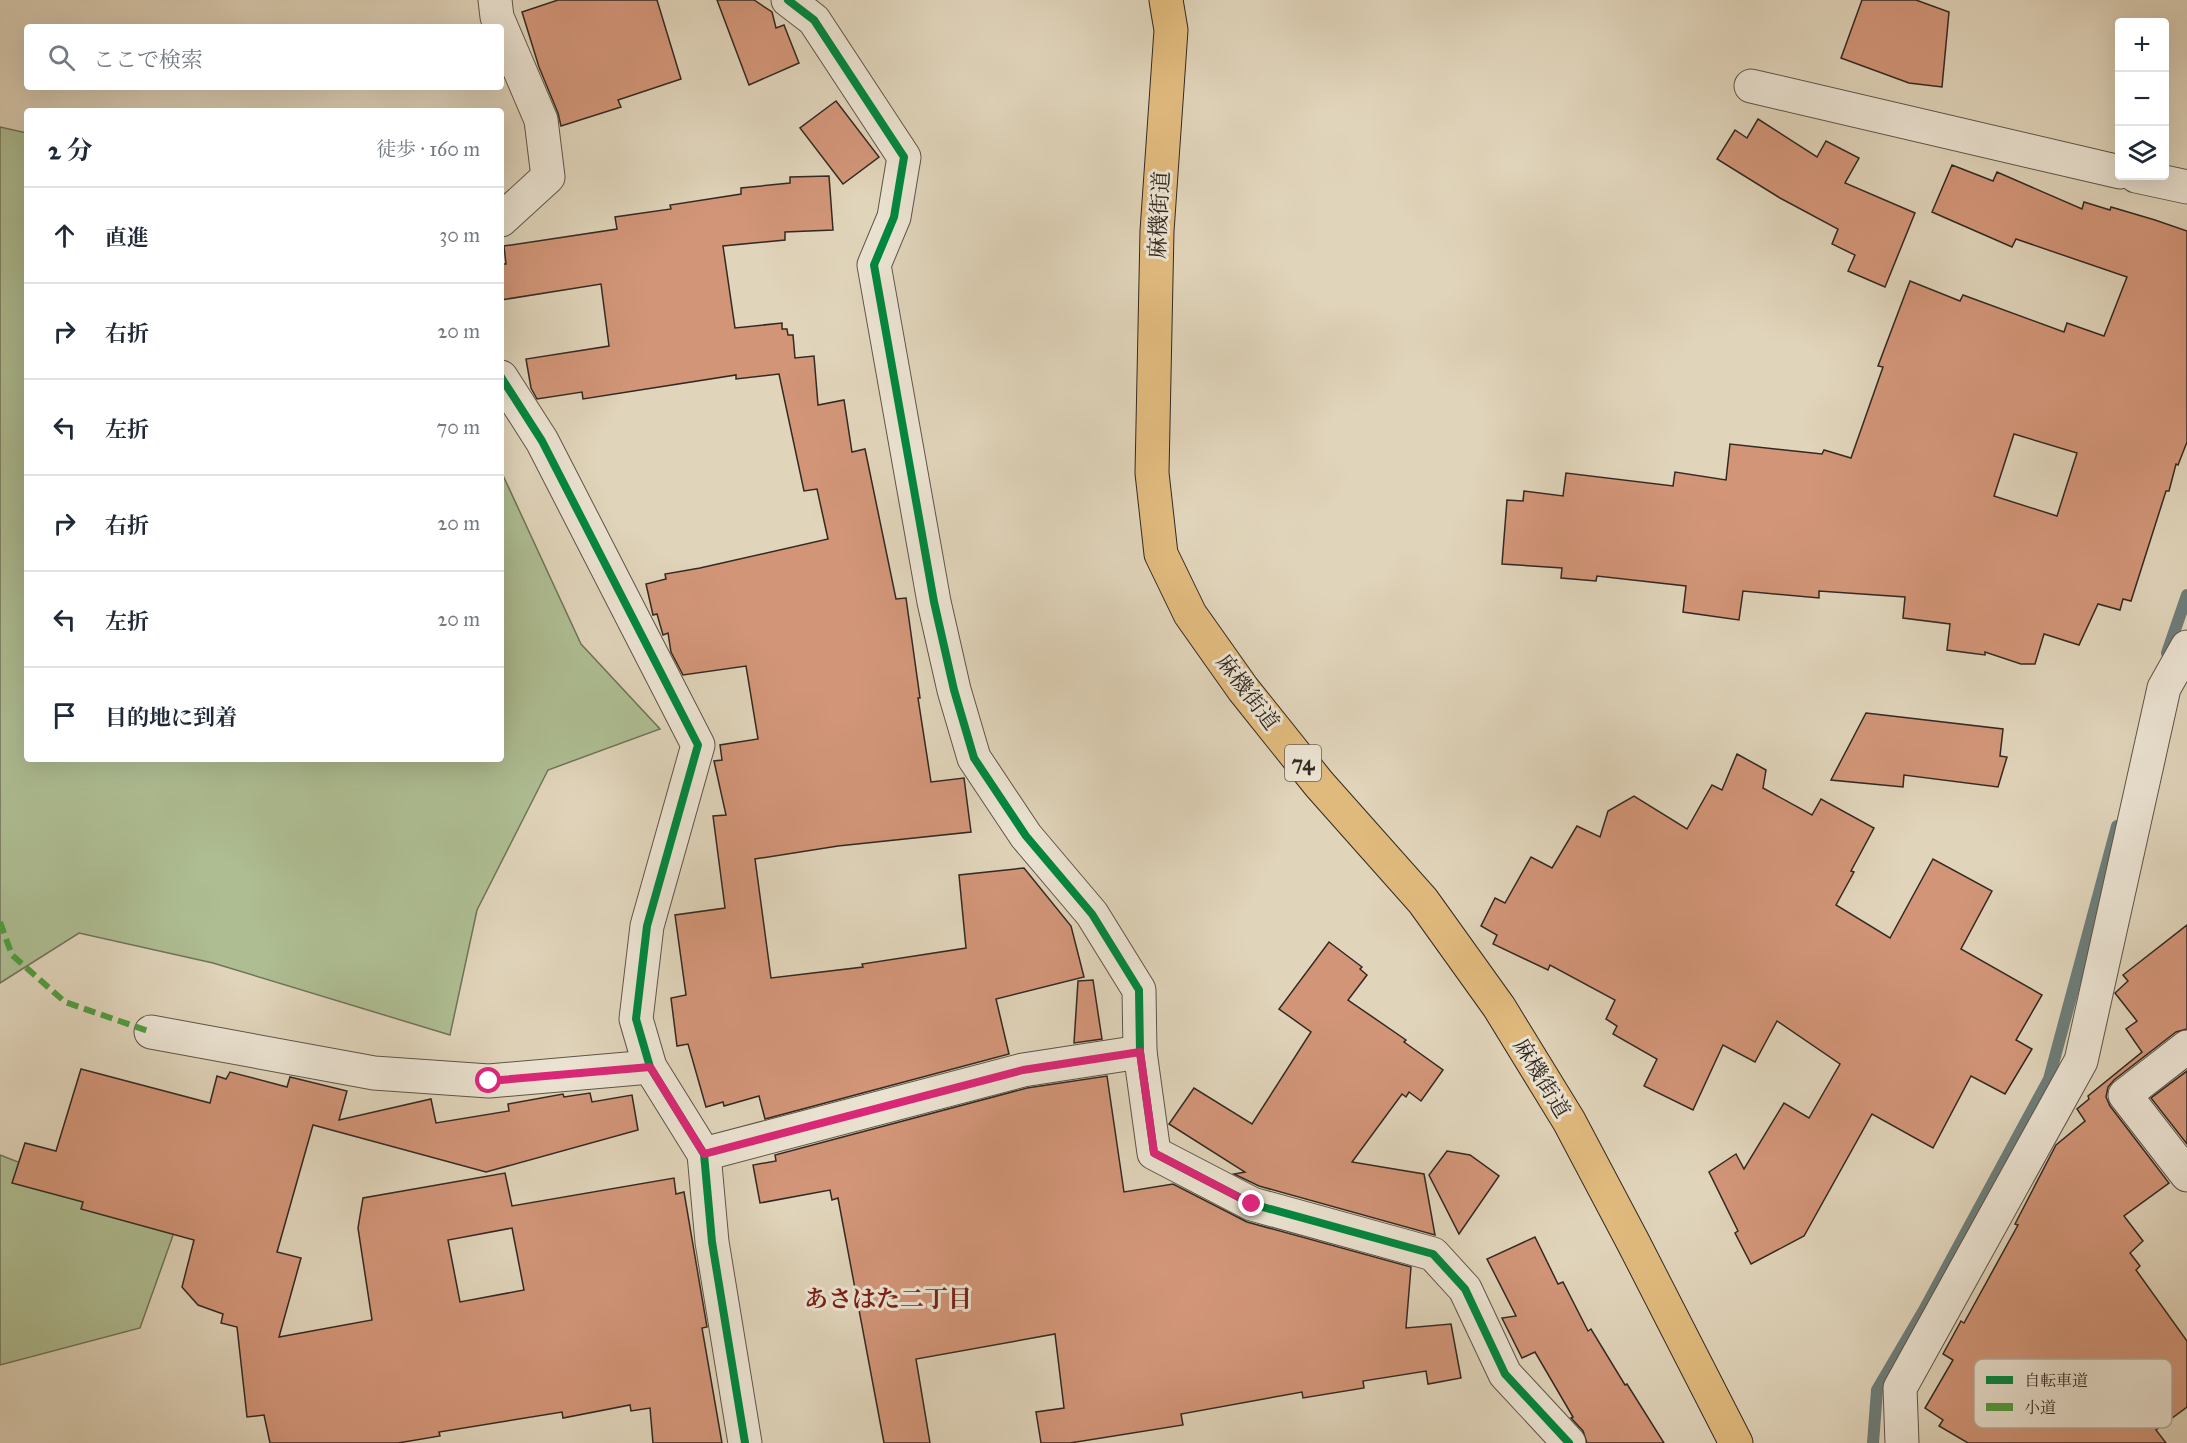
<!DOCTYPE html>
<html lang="ja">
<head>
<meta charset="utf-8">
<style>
  body { margin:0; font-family:"IM FELL Great Primer","Noto Serif JP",serif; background:#f2f2f3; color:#1f2937 }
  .controls { position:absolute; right:18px; top:18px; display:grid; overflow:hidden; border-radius:6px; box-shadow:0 6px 24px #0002 }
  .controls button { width:54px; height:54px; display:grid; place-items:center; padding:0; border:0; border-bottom:2px solid #e0e1e3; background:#fff; color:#1f2937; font:30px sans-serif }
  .stop { position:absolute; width:18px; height:18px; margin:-14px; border:4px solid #db2777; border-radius:50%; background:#fff }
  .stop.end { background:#db2777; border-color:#fff; box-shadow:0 2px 6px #0008 }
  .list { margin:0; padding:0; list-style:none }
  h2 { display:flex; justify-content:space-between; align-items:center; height:78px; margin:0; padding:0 24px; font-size:26px }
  h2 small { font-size:20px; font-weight:400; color:#747a83 }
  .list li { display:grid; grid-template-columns:39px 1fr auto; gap:18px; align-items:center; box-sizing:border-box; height:96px; padding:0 24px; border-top:2px solid #e0e1e3 }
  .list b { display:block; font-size:22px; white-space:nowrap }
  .list em { font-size:20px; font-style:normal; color:#747a83 }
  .icon { flex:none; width:33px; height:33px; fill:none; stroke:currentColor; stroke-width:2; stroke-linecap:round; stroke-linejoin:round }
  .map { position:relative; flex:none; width:2187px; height:1443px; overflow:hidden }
  .search { position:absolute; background:#fff; box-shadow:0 6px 24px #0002; left:24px; top:24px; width:480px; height:66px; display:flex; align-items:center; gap:15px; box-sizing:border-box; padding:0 21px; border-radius:6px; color:#747a83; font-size:22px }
  .panel { position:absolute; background:#fff; box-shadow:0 6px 24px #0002; left:24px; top:108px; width:480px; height:654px; border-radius:6px }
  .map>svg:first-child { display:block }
</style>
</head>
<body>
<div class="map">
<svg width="2187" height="1443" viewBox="0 0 2187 1443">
  <rect width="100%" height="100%" fill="#e0d4ba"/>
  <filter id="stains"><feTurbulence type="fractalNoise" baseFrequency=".00333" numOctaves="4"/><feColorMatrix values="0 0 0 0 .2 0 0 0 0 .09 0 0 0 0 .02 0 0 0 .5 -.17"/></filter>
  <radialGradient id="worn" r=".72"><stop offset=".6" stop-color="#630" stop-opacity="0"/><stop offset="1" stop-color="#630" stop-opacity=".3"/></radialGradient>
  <!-- green -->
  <g fill="#aebd92" stroke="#70735a" stroke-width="1.5">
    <polygon points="0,127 27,133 27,759 501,759 501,471 581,644 660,729 548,770 477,910 450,1035 213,963 79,933 0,983"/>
    <polygon points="0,1155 177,1224 140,1328 0,1365"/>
  </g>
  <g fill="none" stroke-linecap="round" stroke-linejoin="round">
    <!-- stream -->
    <g stroke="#6e7e7b" stroke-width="12">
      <polyline points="2167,653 2187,595"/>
      <polyline points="1873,1443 1877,1390 1924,1310 2049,1079 2117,826"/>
    </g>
  </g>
  <!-- building -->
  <g fill="#d29578" stroke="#332922" stroke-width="1.5" fill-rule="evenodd">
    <polygon points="558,0 657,0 681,79 618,100 621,107 561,126 558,113 539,67 522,12"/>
    <polygon points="717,0 754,0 772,12 776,28 784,25 799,63 749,85"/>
    <polygon points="1862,0 1916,0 1949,12 1942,87 1909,83 1841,58"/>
    <polygon points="836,101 879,157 843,184 800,128"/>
    <polygon points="1758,119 1817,157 1826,141 1859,158 1845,183 1915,213 1885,287 1848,271 1855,255 1832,244 1838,229 1780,198 1717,159 1735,130 1747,138"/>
    <path d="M1952 165 1993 181 1997 172 2082 209 2084 202 2110 210 2111 207 2155 220 2187 231V442L2178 465 2176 464 2169 491H2166L2131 601 2123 599 2120 610 2098 604 2079 645 2044 634 2035 664H2021L1985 652V655L1947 650 1950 624 1903 618 1905 597 1819 591V598L1743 591 1739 620 1683 612 1686 586 1597 576 1596 581 1561 578 1562 568 1502 564 1507 500 1523 501 1524 491 1563 496 1566 473 1673 486 1675 472 1726 480 1730 444 1822 454 1824 450 1851 458 1883 367 1878 366 1910 281 1960 301 1963 295 2064 332 2067 323 2104 336 2127 277 2016 239 2012 247 1932 212ZM2014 434 2077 453 2057 516 1994 496Z"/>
    <polygon points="829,176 833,230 785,232 785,240 723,246 735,328 782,323 782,329 787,329 788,335 793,335 795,358 814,356 818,405 844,400 852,452 865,449 896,599 906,598 920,698 918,698 931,782 964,778 971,832 838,846 755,859 771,978 863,967 862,964 966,948 959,875 1024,868 1071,926 1084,977 996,999 1009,1054 765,1119 759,1096 724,1106 723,1102 706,1107 688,1044 677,1046 671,998 686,995 675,915 725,908 713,816 726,815 714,761 722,760 720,745 758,739 746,666 683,675 671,652 668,633 663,635 657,614 653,615 646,584 666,579 665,574 700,568 828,539 817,489 804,491 779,374 736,379 736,375 583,399 582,392 537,399 531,388 526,359 609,346 601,284 501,300 501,264 506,264 504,246 617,229 615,217 671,209 670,205 741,194 741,188 790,183 790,177"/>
    <polygon points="1866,713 2003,729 2000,756 2007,757 1998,787 1904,775 1903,787 1831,780"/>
    <polygon points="1737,754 1766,770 1763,788 1812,815 1821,799 1874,828 1851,871 1854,872 1836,905 1890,938 1933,859 1992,891 1961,949 2042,995 2016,1040 2032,1049 2005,1094 1971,1076 1933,1148 1872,1114 1804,1236 1751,1264 1735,1233 1738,1231 1709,1172 1736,1154 1744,1169 1784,1103 1809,1118 1840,1064 1777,1021 1755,1062 1723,1045 1693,1110 1644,1086 1657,1059 1613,1034 1617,1026 1606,1019 1615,1000 1550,965 1548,970 1493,944 1497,935 1481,926 1495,898 1505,903 1531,857 1552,868 1577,826 1600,837 1608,811 1634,796 1687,829 1712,785 1722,790"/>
    <polygon points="2187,925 2187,1029 2176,1032 2114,1080 2108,1087 2106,1097 2110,1106 2169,1183 2124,1216 2143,1241 2130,1253 2140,1266 2136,1270 2187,1341 2187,1407 2156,1430 2166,1443 1968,1443 1939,1426 1943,1420 1925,1408 1953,1360 1943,1354 1961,1321 1964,1323 2018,1225 2015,1224 2056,1145 2085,1121 2077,1109 2089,1099 2088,1096 2142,1052 2126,1029 2137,1021 2115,993 2128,981 2123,975"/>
    <polygon points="1329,942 1362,967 1360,969 1367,975 1348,1000 1406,1040 1404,1042 1443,1070 1421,1101 1409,1092 1406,1097 1402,1094 1352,1162 1424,1174 1435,1235 1259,1186 1234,1174 1245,1172 1169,1124 1194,1088 1252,1124 1311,1032 1279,1009"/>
    <polygon points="1093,980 1102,1039 1074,1043 1078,981"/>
    <path d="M81 1069 210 1103 217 1076 226 1079 230 1072 287 1087 290 1077 347 1091 339 1120 431 1099 436 1123 509 1111 508 1104 563 1094 564 1097 590 1093 592 1102 632 1095 638 1130 486 1172 313 1125 277 1252 301 1258 279 1337 372 1320 358 1228 363 1198 505 1173 512 1206 674 1178 676 1194 684 1192 707 1327 702 1328 722 1443H653L650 1408 631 1411 630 1405 563 1418 562 1412 439 1432 440 1436 398 1443H270L264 1415 247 1417 237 1327 221 1323 223 1314 198 1305 182 1287 194 1240 81 1209 83 1202 12 1183 25 1143 56 1151ZM512 1228 524 1290 460 1302 448 1240Z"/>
    <polygon points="2187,1071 2187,1144 2151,1098"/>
    <polygon points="1107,1076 1124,1192 1173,1184 1247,1222 1411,1267 1406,1328 1451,1324 1461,1378 1428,1384 1426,1371 1363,1381 1364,1388 1303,1398 1302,1392 1181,1414 1183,1425 1070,1443 1041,1443 1036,1412 1064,1408 1055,1334 916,1359 930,1443 884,1443 838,1198 832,1200 830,1190 760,1203 753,1165 776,1161 775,1155 1027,1088"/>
    <polygon points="1447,1151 1470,1155 1499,1176 1459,1234 1429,1175"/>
    <polygon points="1535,1237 1558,1284 1563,1282 1588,1331 1591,1329 1625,1385 1627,1384 1664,1443 1587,1443 1583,1431 1571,1418 1573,1417 1535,1352 1522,1358 1502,1318 1516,1316 1487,1259"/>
  </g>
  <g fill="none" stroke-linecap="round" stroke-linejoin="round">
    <defs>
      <g id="minor">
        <polyline points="495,0 497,17 541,120 548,177 501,220"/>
        <polyline points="788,0 814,20 904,157 894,217 874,265 934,602 954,690 974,758 1026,836 1092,914 1139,990 1140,1052 1154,1153 1252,1204 1433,1254 1465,1289 1505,1374 1569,1443"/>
        <polyline points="1751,86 2120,172"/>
        <polyline points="2136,176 2187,187"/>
        <polyline points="501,377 542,441 698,745 647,926 636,1019 650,1067 704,1154 712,1242 745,1443"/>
        <polyline points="151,1032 374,1073 489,1081 650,1067"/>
        <polyline points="2187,1047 2125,1095 2187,1175"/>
        <polyline points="704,1154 1023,1070 1140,1052"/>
        <polyline points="1902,1443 1900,1388 2081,1061 2164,688 2187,647"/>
      </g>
      <polyline id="major" points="1166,0 1171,30 1157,231 1152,473 1161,554 1190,614 1243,689 1319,784 1423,901 1499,1007 1569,1121 1633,1242 1736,1443"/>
    </defs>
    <!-- minor casing -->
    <use href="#minor" stroke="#5e5448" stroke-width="35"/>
    <!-- major casing -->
    <use href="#major" stroke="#332922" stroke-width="35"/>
    <!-- minor -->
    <use href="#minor" stroke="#ebe3d2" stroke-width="33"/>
    <!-- major -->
    <use href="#major" stroke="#e0ba7d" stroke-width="33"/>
    <!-- quiet -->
    <polyline stroke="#519c40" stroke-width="6" stroke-dasharray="12 6" stroke-linecap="butt" points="0,922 12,955 65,1002 151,1032"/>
    <defs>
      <g id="cycleway">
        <polyline points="788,0 814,20 904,157 894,217 874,265 934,602 954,690 974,758 1026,836 1092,914 1139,990 1140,1052 1154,1153 1252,1204 1433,1254 1465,1289 1505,1374 1569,1443"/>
        <polyline points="501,377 542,441 698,745 647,926 636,1019 650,1067 704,1154 712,1242 745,1443"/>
      </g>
    </defs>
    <!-- cycleway casing -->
    <use href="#cycleway" stroke="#ebe3d2" stroke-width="11"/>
    <!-- cycleway -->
    <use href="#cycleway" stroke="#00873e" stroke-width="8"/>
  </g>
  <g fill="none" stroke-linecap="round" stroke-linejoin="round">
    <!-- route -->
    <polyline stroke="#db2777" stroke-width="8" points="489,1081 650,1067 704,1154 1023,1070 1140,1052 1154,1153 1252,1204"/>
  </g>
  <g text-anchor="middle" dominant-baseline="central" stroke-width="6" stroke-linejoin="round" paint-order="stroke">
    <!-- shield labels -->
    <rect fill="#ebe3d2" stroke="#6a6157" stroke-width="1.5" x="1285" y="745" width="36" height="36" rx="4.5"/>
    <g font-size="21" font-weight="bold" fill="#332922">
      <text x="1303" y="763">74</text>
    </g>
    <!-- street labels -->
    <g font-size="22" fill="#332922" stroke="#ebe3d2">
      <text transform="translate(1159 215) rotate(-87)">麻機街道</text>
      <text transform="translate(1248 692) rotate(53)">麻機街道</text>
      <text transform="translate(1542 1078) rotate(59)">麻機街道</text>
    </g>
    <!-- neighbourhood labels -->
    <g font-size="24" font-weight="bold" fill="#7a1f14" stroke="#ebe3d2">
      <text x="888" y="1299">あさはた二丁目</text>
    </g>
  </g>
  <!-- legend -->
  <rect x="1974" y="1359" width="198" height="69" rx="9" fill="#ebe3d2" stroke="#b4ab9d" stroke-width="1.5"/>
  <rect x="1986" y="1376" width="27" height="8" fill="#00873e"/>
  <rect x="1986" y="1403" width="27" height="8" fill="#519c40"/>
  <g font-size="16" fill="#332922">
    <text x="2024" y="1386">自転車道</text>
    <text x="2024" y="1413">小道</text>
  </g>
  <rect width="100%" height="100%" filter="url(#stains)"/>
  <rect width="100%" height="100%" fill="url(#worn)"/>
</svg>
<div class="controls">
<button>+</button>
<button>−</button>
<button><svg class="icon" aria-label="layers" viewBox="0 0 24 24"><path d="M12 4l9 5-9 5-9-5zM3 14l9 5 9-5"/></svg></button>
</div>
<div class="stop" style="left:489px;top:1081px"></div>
<div class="stop end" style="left:1252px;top:1204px"></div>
<div class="search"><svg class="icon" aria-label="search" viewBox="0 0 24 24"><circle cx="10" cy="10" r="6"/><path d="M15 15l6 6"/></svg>ここで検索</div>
<section class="panel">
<h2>2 分<small>徒歩 · 160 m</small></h2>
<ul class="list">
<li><svg class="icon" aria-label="ahead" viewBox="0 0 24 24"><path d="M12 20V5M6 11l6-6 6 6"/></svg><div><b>直進</b></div><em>30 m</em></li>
<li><svg class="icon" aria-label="right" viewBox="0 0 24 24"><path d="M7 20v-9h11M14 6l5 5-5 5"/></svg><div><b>右折</b></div><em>20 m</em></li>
<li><svg class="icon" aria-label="left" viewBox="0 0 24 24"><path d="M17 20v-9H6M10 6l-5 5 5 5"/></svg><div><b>左折</b></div><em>70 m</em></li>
<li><svg class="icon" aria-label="right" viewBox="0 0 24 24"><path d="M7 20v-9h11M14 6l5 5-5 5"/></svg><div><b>右折</b></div><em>20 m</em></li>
<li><svg class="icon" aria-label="left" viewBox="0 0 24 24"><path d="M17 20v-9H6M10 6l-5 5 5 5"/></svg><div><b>左折</b></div><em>20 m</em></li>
<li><svg class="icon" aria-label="arrive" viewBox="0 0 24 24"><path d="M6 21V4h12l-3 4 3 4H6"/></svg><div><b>目的地に到着</b></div></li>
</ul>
</section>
</div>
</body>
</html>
